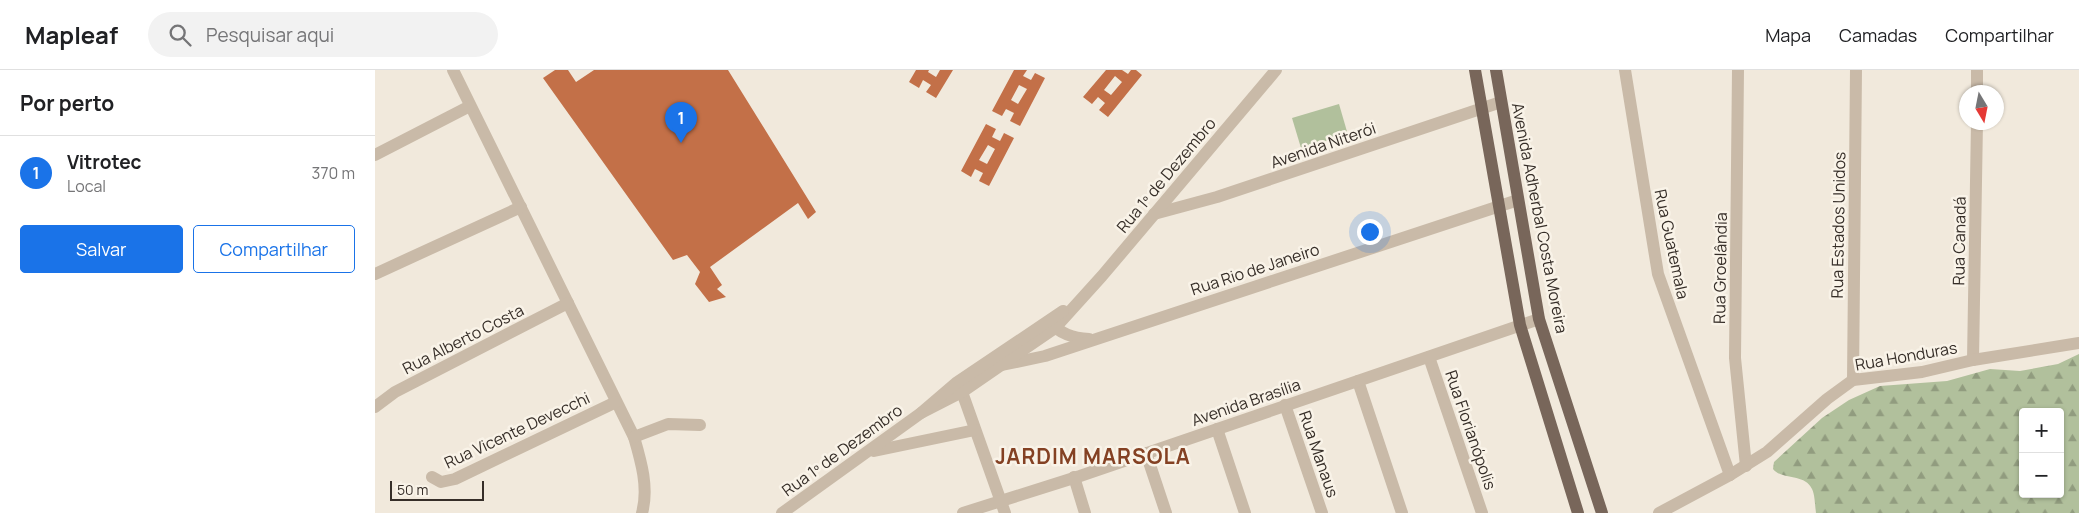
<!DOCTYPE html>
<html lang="pt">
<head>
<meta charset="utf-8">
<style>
  body { margin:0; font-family:Manrope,sans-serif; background:#f2f2f2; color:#202124 }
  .controls { position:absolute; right:15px; bottom:15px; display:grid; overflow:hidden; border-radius:5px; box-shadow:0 1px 4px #0004 }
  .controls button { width:45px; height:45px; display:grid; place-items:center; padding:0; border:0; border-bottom:1px solid #e0e0e0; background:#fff; color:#202124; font:25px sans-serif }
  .compass { position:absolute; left:1584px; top:15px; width:45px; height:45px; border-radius:50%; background:#fff; box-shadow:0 1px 4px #0004; rotate:170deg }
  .scale { position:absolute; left:15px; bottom:12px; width:94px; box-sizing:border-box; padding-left:5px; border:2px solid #362e28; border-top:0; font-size:14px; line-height:18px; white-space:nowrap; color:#362e28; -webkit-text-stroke:4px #f9f3e8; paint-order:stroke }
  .you { position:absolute; left:994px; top:161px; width:18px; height:18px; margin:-12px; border:4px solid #fff; border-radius:50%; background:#1a73e8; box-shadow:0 0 0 8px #1a73e833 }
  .badge { display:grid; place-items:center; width:32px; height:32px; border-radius:50%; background:#1a73e8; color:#fff; font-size:16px; font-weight:700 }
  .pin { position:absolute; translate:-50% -41px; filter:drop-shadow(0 1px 2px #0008) }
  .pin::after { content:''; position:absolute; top:26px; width:18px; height:15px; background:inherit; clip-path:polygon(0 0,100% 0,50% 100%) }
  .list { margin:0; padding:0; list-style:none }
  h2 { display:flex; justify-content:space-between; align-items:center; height:65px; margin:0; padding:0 20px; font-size:21px }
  h2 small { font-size:16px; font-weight:400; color:#757577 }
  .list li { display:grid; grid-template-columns:32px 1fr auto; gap:15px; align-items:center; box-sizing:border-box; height:75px; padding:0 20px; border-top:1px solid #e0e0e0 }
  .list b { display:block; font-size:19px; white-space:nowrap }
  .list p { margin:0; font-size:16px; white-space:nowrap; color:#757577 }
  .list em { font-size:16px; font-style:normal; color:#757577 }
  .actions { display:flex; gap:10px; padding:15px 20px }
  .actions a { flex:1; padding:11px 0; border:1px solid #1a73e8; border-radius:5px; text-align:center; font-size:18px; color:#1a73e8 }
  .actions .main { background:#1a73e8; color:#fff }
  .icon { flex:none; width:28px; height:28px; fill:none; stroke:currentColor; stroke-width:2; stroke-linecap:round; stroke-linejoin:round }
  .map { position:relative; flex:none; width:1704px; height:443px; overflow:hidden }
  header { display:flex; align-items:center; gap:30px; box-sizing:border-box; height:70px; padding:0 25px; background:#fff; border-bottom:1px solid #e0e0e0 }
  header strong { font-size:24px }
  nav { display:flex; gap:28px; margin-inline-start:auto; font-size:18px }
  .search { width:350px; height:45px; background:#f2f2f2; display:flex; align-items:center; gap:12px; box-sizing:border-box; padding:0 18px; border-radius:28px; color:#757577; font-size:19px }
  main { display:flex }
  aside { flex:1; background:#fff }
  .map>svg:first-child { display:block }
</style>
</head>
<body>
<header>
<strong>Mapleaf</strong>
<div class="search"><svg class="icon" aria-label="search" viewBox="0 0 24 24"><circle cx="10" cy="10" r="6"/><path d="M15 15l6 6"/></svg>Pesquisar aqui</div>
<nav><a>Mapa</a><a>Camadas</a><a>Compartilhar</a></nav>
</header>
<main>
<aside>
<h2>Por perto<small></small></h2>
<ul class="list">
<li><span class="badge">1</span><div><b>Vitrotec</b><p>Local</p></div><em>370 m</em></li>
</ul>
<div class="actions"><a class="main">Salvar</a><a>Compartilhar</a></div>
</aside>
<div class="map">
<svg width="1704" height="443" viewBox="0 0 1704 443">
  <defs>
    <pattern id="forest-firs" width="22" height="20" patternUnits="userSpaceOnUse" patternTransform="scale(1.25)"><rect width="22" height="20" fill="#b1c09c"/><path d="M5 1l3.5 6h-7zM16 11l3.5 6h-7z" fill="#919c7f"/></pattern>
  </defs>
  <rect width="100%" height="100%" fill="#f1e9dc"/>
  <!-- grass -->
  <polygon fill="#b1c09c" points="964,34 973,65 926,78 917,48"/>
  <!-- forest -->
  <path fill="url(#forest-firs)" fill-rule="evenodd" d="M1704 284V443H1441C1440 436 1440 425 1437 419 1429 403 1408 411 1398 399L1399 392 1447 348 1474 330 1505 316 1572 311 1615 299 1645 301 1683 294ZM1648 342H1685V424H1648Z"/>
  <!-- building -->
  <g fill="#c37048" fill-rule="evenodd">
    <polygon points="180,0 193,0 201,12 219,0 353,0 441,142 433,149 423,133 335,197 347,215 342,219 351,227 334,232 320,214 325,202 312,185 298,190 168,8"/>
    <polygon points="541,0 554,0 553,2 561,7 565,0 578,0 561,28 551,22 556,15 548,10 544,18 534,12"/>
    <path d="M639 0H652L648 6 656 10 660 3 670 8 645 56 635 51 639 43 631 39 627 46 617 41ZM644 15 652 19 643 34 636 30Z"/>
    <path d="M731 0H747L753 4 756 0H761L767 5 733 47 724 40 730 33 723 27 717 34 708 27ZM740 6 747 12 736 25 729 20Z"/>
    <path d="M611 54 621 59 617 67 625 71 629 63 639 68 614 116 604 111 608 103 600 99 596 107 586 101ZM613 75 620 79 612 94 604 90Z"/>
  </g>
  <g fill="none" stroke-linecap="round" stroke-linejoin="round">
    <!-- street -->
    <g stroke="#c9baa8" stroke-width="12">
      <path d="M78 0 259 367C266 391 274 418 267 443"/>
      <polyline points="1250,0 1283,204 1355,405"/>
      <polyline points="1363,0 1360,288 1371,396"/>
      <polyline points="1602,22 1602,0"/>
      <polyline points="0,85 95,36"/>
      <polyline points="779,144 842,127 1126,32"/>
      <polyline points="0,204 146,137"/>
      <path d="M674 251C685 264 698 268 714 269"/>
      <polyline points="1054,287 1107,443"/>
      <polyline points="1598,290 1602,52"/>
      <polyline points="627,295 670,286 1143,130"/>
      <polyline points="1478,310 1481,0"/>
      <polyline points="983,311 1027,443"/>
      <polyline points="592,317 587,322 630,443"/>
      <polyline points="910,335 947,443"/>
      <polyline points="0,337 20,322 193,233"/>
      <polyline points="546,343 587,322 680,258 727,206 901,0"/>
      <polyline points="842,359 870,443"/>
      <polyline points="259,367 293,354 325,355"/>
      <polyline points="499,381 600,360"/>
      <polyline points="771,383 791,443"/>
      <polyline points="57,407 66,412 80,409 241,332"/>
      <polyline points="699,407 710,443"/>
      <polyline points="407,443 546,343 581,313 688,241"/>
      <polyline points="588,443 705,406 1164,249"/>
      <polyline points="1284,443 1355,405 1392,382 1452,329 1478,310 1547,302 1598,290 1704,273"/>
    </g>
    <!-- primary -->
    <g stroke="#78665a" stroke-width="12">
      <polyline points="1100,0 1145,255 1203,443"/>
      <polyline points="1121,0 1164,249 1227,443"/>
    </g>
  </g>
  <g text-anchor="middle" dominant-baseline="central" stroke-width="5" stroke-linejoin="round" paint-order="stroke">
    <!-- street labels -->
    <g font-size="16" fill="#362e28" stroke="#f9f3e8">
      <text transform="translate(948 75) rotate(-19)">Avenida Niterói</text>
      <text transform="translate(791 105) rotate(-50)">Rua 1º de Dezembro</text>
      <text transform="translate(1165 148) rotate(79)">Avenida Adherbal Costa Moreira</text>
      <text transform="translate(1463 155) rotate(-89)">Rua Estados Unidos</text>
      <text transform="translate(1584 171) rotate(-89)">Rua Canadá</text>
      <text transform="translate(1297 174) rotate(78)">Rua Guatemala</text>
      <text transform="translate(1345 198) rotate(-89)">Rua Groelândia</text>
      <text transform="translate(880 199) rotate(-18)">Rua Rio de Janeiro</text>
      <text transform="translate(88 269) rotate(-27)">Rua Alberto Costa</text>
      <text transform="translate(1531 286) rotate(-10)">Rua Honduras</text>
      <text transform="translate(871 332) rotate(-19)">Avenida Brasília</text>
      <text transform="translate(142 360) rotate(-25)">Rua Vicente Devecchi</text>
      <text transform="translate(1096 360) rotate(71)">Rua Florianópolis</text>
      <text transform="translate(467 380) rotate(-36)">Rua 1º de Dezembro</text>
      <text transform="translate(944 384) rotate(71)">Rua Manaus</text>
    </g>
    <!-- district labels -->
    <g font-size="21" font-weight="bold" letter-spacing="1" fill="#844123" stroke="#f9f3e8">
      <text x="718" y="386">JARDIM MARSOLA</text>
    </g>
  </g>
</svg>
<div class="controls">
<button>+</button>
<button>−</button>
</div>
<svg class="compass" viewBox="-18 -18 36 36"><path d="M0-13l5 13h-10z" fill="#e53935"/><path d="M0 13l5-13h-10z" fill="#757577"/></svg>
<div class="scale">50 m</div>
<div class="you"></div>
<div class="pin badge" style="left:306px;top:73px">1</div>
</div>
</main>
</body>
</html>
